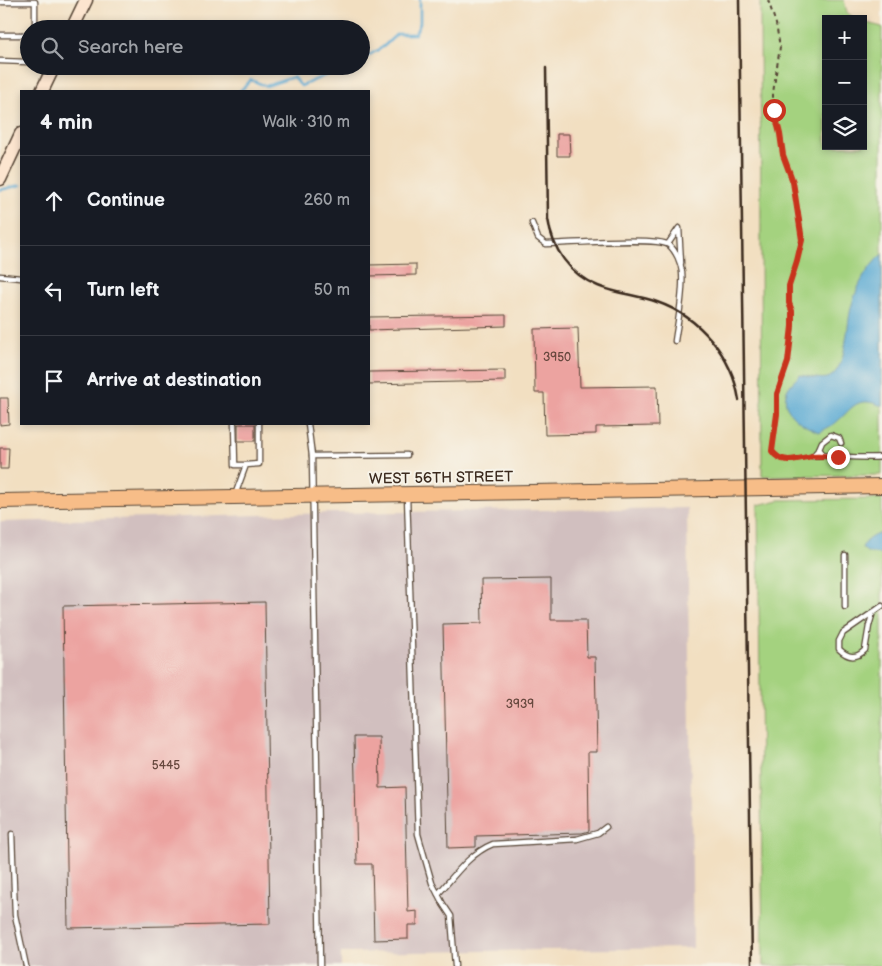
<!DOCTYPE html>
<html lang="en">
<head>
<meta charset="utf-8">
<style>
  body { margin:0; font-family:"Balsamiq Sans",sans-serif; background:#20242c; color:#f1f3f6 }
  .controls { position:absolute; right:15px; top:15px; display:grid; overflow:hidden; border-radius:0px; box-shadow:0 2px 8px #0003 }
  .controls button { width:45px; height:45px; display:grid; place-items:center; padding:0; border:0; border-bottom:1px solid #363941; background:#171b24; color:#f1f3f6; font:25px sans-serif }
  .stop { position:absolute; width:15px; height:15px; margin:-11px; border:4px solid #c8321e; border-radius:50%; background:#fff }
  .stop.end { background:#c8321e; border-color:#fff; box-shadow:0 1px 5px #0008 }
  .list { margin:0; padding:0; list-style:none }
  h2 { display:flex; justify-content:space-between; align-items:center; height:65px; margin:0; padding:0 20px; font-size:21px }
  h2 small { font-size:16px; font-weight:400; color:#9ea1a6 }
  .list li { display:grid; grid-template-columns:32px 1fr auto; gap:15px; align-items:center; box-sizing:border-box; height:90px; padding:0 20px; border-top:1px solid #363941 }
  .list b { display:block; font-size:19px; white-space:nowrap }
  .list em { font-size:16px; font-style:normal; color:#9ea1a6 }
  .icon { flex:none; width:28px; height:28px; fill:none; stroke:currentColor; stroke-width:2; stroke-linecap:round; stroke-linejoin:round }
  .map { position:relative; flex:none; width:882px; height:966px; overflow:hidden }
  .search { position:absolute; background:#171b24; box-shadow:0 2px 8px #0003; left:20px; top:20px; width:350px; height:55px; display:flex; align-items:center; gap:12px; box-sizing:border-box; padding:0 18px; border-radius:28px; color:#9ea1a6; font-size:19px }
  .panel { position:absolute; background:#171b24; box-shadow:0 2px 8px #0003; left:20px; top:90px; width:350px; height:335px; border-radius:0px }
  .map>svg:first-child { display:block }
</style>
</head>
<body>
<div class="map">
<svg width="882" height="966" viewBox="0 0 882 966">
  <rect width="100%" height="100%" fill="#f7f3e8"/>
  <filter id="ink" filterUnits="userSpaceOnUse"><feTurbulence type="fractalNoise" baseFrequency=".02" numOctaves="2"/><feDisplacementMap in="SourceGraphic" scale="10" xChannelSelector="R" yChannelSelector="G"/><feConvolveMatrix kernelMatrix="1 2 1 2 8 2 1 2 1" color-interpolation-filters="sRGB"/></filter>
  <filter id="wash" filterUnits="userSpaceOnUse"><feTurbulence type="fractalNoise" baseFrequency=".0096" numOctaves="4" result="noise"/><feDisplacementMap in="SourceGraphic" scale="20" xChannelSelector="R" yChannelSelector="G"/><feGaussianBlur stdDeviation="1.12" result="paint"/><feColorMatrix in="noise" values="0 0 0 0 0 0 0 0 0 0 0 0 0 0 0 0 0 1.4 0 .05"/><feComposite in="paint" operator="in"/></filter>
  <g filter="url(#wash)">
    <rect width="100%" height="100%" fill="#f2dfc1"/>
    <!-- industrial -->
    <polygon fill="#d1bfbf" points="687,508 693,948 341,953 341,966 0,966 0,522 334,513"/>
    <!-- green -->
    <g fill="#a4d27f" stroke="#707e4e">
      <polygon points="760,0 844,0 847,13 856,19 826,19 826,146 863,146 863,22 882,27 882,475 762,476"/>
      <polygon points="882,499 882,966 763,966 758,505 779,500"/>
    </g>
    <!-- water -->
    <g fill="#59a9d3" stroke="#4a6a78">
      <path d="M882 254V406C854 394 852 411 834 424 829 427 824 430 819 432 805 427 781 413 786 394 787 387 795 380 800 375 809 376 822 381 830 377 848 366 846 323 852 304 858 284 867 268 882 254Z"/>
      <path d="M882 533V557L879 554 867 552 862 548C865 540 873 535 882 533Z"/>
    </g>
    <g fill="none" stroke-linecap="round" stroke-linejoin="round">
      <!-- stream -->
      <g stroke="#59a9d3" stroke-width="2.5">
        <polyline points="361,60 383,47 397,34 415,34 420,23 420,0"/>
        <polyline points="240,91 251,80 266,86 293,77 301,86 347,66"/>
        <polyline points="0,190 21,185"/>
      </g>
    </g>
    <g id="blocks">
      <!-- building -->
      <g fill="#eca3a0">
        <polygon points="557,134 569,134 570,156 557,156"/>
        <polygon points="416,264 416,275 369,276 369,265"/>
        <polygon points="506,315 506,326 369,330 369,317"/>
        <polygon points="578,328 580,387 657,386 658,426 596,427 596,434 545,435 544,393 535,393 534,329"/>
        <polygon points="505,370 505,381 369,384 369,372"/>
        <polygon points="0,398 8,398 9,424 0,425"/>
        <rect x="238" y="424" width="17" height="17"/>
        <polygon points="0,448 9,448 8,469 0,469"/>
        <polygon points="551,579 551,620 586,620 587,657 595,657 597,752 588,752 589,831 582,833 476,836 476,847 448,848 443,624 482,623 481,580"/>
        <polygon points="265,602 270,924 68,928 63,606"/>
        <polygon points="354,737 379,737 380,788 405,787 408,912 417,911 417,925 408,925 408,939 374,940 372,864 357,864"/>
      </g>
    </g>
  </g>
  <g filter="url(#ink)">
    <use href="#blocks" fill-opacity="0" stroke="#564536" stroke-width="1"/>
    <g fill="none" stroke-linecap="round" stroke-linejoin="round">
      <defs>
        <g id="lane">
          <polyline points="0,2 35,2 35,29"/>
          <polyline points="0,35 29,35"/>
          <polyline points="0,61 27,62 29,44"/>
          <path d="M532 223 538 238 546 244C567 244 656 236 669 245 676 251 681 263 682 272 684 293 678 320 675 341"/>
          <polyline points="668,244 679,228 681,263"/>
          <polyline points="0,276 21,278"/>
          <polyline points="234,424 235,465 246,465"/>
          <polyline points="308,424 312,456 320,966"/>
          <path d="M841 443 839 438 831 435 822 442 819 449C820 450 823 455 824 455 827 457 877 458 882 457"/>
          <polyline points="819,449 813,456 823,455"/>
          <polyline points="312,456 407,455"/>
          <polyline points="235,495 246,465 259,464 259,424"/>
          <polyline points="407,496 418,834 432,883 443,904 451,916 455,966"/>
          <polyline points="845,555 845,607"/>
          <path d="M873 612 869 626 865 650C856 659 848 658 839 649V641L843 633 882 606"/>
          <polyline points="12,834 15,915 26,966"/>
          <path d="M438 894C454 876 470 853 493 844L577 839 598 833 606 827"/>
        </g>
        <g id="secondary">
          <polyline points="72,29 86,0"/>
          <polyline points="42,91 54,66"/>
          <polyline points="0,179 21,134"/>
        </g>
        <polyline id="primary" points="0,501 882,486"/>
      </defs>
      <!-- lane casing -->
      <use href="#lane" stroke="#564536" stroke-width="7"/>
      <!-- secondary casing -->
      <use href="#secondary" stroke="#564536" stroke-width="15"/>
      <!-- primary casing -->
      <use href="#primary" stroke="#564536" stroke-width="16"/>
      <!-- path -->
      <path stroke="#564536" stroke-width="2" stroke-dasharray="4 4" stroke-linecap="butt" d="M768 0 776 24 780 47 773 93V110L780 134 783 155 793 181 802 233 797 261 789 285V303L792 311 793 327 788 362 777 394V414L772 451C781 464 795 459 808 457"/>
      <!-- lane -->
      <use href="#lane" stroke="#fff" stroke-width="4.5"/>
      <!-- secondary -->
      <use href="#secondary" stroke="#fce5cf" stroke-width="12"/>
      <!-- primary -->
      <use href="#primary" stroke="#f7bd88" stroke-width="14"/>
      <!-- rail -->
      <g stroke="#3b2a1e" stroke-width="2.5">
        <polyline points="739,0 752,966"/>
        <path d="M546 68 548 219C552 249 570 275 598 286 617 294 638 295 657 302 700 317 732 356 739 400"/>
      </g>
    </g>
  </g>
  <g fill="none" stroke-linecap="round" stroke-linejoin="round" filter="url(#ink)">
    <!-- route -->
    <path stroke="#c8321e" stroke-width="6" d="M774 110 780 134 783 155 793 182 802 240 797 261 789 286V303L792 311V326L788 362 777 394V414L772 451C782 466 799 458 813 456 822 455 829 457 838 457"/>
  </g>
  <g text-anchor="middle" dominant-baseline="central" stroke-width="4" stroke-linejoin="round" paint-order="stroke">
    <!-- number labels -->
    <g font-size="12" fill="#67483e">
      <text x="557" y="357">3950</text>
      <text x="520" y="704">3939</text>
      <text x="166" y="765">5445</text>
    </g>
    <!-- street labels -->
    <g font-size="15" fill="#3b2a1e" stroke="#f7f3e8">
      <text transform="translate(441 478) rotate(-1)">WEST 56TH STREET</text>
    </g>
  </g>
</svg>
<div class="controls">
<button>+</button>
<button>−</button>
<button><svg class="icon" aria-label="layers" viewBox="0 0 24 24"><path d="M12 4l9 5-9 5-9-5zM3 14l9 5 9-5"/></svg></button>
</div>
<div class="stop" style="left:774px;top:110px"></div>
<div class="stop end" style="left:838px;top:457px"></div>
<div class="search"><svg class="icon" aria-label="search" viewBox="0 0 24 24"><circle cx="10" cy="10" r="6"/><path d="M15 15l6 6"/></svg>Search here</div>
<section class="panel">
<h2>4 min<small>Walk · 310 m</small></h2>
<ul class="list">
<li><svg class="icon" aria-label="ahead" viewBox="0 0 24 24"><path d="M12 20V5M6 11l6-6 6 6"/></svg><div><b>Continue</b></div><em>260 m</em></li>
<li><svg class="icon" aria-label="left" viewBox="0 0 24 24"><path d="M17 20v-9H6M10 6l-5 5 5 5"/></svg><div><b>Turn left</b></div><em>50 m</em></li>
<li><svg class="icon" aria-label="arrive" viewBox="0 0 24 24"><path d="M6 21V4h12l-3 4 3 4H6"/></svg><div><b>Arrive at destination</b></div></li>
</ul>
</section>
</div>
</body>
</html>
